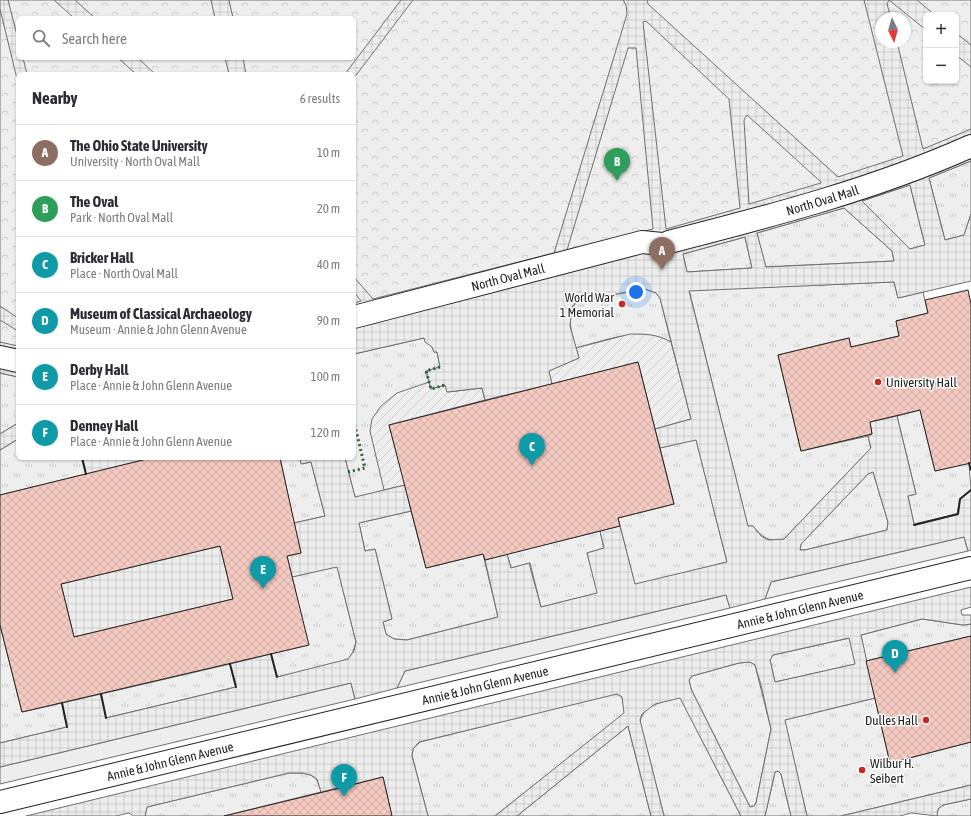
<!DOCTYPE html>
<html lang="en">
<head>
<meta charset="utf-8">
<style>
  body { margin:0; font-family:"Asap Condensed",sans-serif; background:#f2f2f3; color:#2b2b33 }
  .controls { position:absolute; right:12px; top:12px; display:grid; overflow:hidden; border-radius:6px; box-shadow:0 1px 3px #0004 }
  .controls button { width:36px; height:36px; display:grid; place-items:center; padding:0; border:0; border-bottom:1px solid #e1e1e2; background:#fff; color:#2b2b33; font:20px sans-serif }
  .compass { position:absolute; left:875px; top:12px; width:36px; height:36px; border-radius:50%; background:#fff; box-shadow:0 1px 3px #0004; rotate:175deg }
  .you { position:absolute; left:636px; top:292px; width:14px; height:14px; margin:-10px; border:3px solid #fff; border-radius:50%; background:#1a73e8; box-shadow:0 0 0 6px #1a73e833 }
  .badge { display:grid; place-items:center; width:26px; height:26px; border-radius:50%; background:#c62828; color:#fff; font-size:13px; font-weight:700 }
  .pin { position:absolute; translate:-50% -33px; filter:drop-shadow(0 1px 2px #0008) }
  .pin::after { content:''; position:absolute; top:21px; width:14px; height:12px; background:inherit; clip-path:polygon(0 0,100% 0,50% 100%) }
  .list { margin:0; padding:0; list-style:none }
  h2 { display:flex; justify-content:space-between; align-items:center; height:52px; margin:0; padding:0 16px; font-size:17px }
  h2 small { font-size:13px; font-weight:400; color:#7c7c81 }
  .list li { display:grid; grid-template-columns:26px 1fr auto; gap:12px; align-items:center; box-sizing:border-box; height:56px; padding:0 16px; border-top:1px solid #e1e1e2 }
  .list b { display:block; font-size:15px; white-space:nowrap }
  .list p { margin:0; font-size:13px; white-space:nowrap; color:#7c7c81 }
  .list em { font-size:13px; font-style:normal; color:#7c7c81 }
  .icon { flex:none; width:22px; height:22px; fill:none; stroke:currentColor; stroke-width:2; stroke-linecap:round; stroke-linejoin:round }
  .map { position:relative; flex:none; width:971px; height:816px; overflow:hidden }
  .search { position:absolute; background:#fff; box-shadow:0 1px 3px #0004; left:16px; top:16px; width:340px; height:44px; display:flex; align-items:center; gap:10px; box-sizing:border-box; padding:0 14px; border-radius:6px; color:#7c7c81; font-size:15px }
  .panel { position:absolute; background:#fff; box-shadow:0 1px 3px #0004; left:16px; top:72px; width:340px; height:388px; border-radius:6px }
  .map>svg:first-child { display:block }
</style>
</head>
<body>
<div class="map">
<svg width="971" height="816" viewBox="0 0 971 816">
  <defs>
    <pattern id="grass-tufts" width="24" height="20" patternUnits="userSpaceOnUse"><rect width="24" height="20" fill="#eee"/><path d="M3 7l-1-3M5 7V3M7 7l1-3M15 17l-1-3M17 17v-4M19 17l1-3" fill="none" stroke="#ccc"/></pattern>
    <pattern id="forest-crowns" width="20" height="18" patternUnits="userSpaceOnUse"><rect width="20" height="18" fill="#eee"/><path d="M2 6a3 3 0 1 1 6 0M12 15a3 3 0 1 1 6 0" fill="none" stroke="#ccc"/></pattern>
    <pattern id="garden-furrows" width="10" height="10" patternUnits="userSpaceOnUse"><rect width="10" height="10" fill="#eee"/><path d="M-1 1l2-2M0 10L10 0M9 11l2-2" fill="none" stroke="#ccc"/></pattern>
    <pattern id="plaza-grid" width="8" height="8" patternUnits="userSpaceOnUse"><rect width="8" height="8" fill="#ededed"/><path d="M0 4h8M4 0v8" fill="none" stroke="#cbcbcb"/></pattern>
    <pattern id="building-cross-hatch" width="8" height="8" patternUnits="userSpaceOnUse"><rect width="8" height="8" fill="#f3c9c0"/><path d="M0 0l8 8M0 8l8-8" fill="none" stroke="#d0aca5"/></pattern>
  </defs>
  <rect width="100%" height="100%" fill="#fff"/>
  <!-- grass -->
  <g fill="url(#grass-tufts)" stroke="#6f6f6f">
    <polygon points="971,161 971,214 964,235 945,240 929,178"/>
    <polygon points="910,185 925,245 910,249 862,201"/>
    <polygon points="844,208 892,251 894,261 765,267 757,233"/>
    <polygon points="745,237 752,268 687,272 683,254"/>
    <path d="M894 282 898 298 923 292 928 313 896 321 899 336 851 347 849 338 778 355 801 451 868 436 871 448 784 539C769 543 762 537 753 526L748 527 689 290Z"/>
    <path d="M645 289 656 293 660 298 671 342C641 326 606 340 576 348 571 331 566 316 577 301Z"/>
    <polygon points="424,338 432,347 434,352 437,352 440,367 426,371 431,389 485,400 389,425 405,485 355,498 345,458 354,458 354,354"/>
    <polygon points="0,373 18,377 18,423 0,434"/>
    <path d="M920 410 935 471 969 463 971 490C964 493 957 507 958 514L914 525 908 496 916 494 897 416Z"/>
    <polygon points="18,439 18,458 82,458 86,474 0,495 0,450"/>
    <polygon points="696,439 727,562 635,585 618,518 674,504 660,448"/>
    <polygon points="280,458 300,458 302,464 311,462 325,516 294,523"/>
    <polygon points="873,472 888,522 887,530 805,550 800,550 801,544 868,474"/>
    <polygon points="411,511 426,568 483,554 498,617 407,640 394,639 386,634 383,622 392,619 375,549 365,551 359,523"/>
    <polygon points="600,531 604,548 587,553 598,593 541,607 530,563 511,568 507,554"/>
    <path d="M337 566 356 642C354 648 353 654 348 659 339 665 290 674 277 677L271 654 308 645 292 577Z"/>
    <polygon points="922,619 963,625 971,624 971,636 866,661 861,635"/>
    <polygon points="0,625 22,712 62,703 67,727 0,743"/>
    <polygon points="850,638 856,664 775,682 770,660 773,655"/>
    <polygon points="750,662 755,665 771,729 756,803 754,806 750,807 691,689 689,680 692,676 739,663"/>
    <polygon points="230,664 236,687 106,718 101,694"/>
    <polygon points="613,694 617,694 622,697 625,713 495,816 428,816 412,756 413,749 420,742"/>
    <path d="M680 697 741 816H664L640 722C643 704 666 701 680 697Z"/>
    <polygon points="875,698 890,763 971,742 971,785 841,816 807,816 784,720"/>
    <polygon points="628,726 651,816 517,816"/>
    <polygon points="778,771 781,774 791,816 765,816 775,772"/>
    <path d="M289 773C307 773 317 772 321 792L224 816H145L147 807Z"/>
    <polygon points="971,799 971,816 937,816 938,809 943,805"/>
  </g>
  <!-- forest -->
  <path fill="url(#forest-crowns)" stroke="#6f6f6f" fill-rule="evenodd" d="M0 0H971V146L354 317V74H18V361L0 357ZM926 15H956V81H926ZM18 18H354V58H18ZM881 18H905V42H881Z"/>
  <!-- garden -->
  <g fill="url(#garden-furrows)" stroke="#6f6f6f">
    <path d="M630 334C645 334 657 334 671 342L691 419 655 429 638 362 552 384 548 371 579 358 576 348Z"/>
    <polygon points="429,382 431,389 445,385 448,392 482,388 485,400 389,425 405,485 384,490 370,431 372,419 381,406 397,393"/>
  </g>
  <!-- parking -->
  <g fill="#ededed" stroke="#6f6f6f">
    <polygon points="964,537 968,551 765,599 771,582"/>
    <polygon points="726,595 730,608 397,688 405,671"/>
    <polygon points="351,683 355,699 0,784 0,767"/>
  </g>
  <!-- plaza -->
  <g fill="url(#plaza-grid)" stroke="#6f6f6f" fill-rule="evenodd">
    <polygon points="0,0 8,0 18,39 18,58 23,58 27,74 18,74 18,83 0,9"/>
    <polygon points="54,0 75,0 95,18 74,18"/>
    <polygon points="211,0 229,0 233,18 215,18"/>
    <polygon points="401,0 413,0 354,78 354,74 345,74"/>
    <path d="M623 0H647L648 4 838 177 903 156 864 0H917L935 15H926V30L889 0 887 4 891 18H881V42H897L923 149 971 129V161L929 178 945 240 964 235 971 214V281L898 298 894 282 689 291 748 526H753L761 536 768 540 784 539 871 448 868 436 872 434 870 422 897 416 916 494 908 496 914 524 957 514 960 499 971 490V550L968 551 964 537 771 582 765 599 730 608 726 595 405 671 397 688 355 699 351 683 0 767V743L67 727 62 703 101 694 106 718 236 687 230 664 271 654 277 677 348 659 354 651 356 642 337 567 292 577 290 568 287 556 301 553 294 523 325 516 311 462 301 464 300 458H345L355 497 405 485 411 511 359 523 365 551 375 549 392 619 383 622 386 634 394 639 407 640 498 617 485 560 507 554 511 568 529 563 541 607 597 593 587 553 604 548 600 531 620 526 635 584 727 562 696 440 660 448 655 429 691 419 660 298 656 293 645 289 577 301 572 307 570 326 579 358 549 371 552 384 485 400 482 388 447 392 445 385 431 389 426 371 440 367 437 352H434L432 347 425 342 424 338 354 354V303L361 301 354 292V277L373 299 554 253 627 14 626 5ZM646 21 729 99 740 208 666 229 643 22ZM628 48H636L653 229 567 250ZM747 115 821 182V183L749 204 744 120ZM910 185 925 245 910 249 862 201ZM844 208 892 251 894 261 766 267 757 233ZM745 237 752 268 687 272 683 254ZM873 472 888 522 887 530 805 550H800L801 544 868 474Z"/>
    <polygon points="956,33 971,45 971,67 956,55"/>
    <polygon points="118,58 138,58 155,74 136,74"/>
    <polygon points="225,58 243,58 246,74 229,74"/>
    <polygon points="0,306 18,318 18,331 0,320"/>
    <polygon points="0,342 18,346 18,377 0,373"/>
    <polygon points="18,423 18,439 0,450 0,434"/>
    <polygon points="82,458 143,458 144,460 86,474"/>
    <polygon points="220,546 233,599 74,637 61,584"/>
    <path d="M971 587V607L961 610 962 615H971V624L963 625 922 619 861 635 875 698 785 720 807 816H791L781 774 778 771 775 772 765 816H741L680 698 655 704 642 714 640 720 664 816H651L628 726 517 816H495L624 713 622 697 617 694 419 742 413 749 412 756 428 816H392L383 777 321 792 317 779 311 775 302 773H289L147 807 145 816H133L129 813 116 816H26ZM849 638 855 664 775 682 770 660 773 655ZM750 662 755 665 761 685 771 729 756 803 754 806 750 807 691 689 689 680 692 676 739 663Z"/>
    <polygon points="971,785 971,799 943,805 938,809 937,816 911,813 900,816 841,816"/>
  </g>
  <!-- building -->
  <g fill="url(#building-cross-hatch)" stroke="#222" fill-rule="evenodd">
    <polygon points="968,290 971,304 971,463 935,471 920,410 870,422 872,434 801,451 778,355 849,338 851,347 899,336 896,321 928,313 925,300"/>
    <polygon points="638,362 674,504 618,518 620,526 600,531 485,560 483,554 426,568 389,425"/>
    <path d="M151 458H280L301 553 287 556 309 645 22 712 0 625V495ZM220 546 233 599 74 637 61 584Z"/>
    <polygon points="971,636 971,742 890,763 866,661"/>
    <polygon points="383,777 392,816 224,816 340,788"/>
  </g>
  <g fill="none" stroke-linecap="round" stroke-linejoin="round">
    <defs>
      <g id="street">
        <path id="s1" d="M669 242C771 216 875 189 971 146"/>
        <path id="s2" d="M354 317 642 242 662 244"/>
        <polyline points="0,357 18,361"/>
        <path id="s3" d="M0 802 971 568"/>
      </g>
    </defs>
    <!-- street casing -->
    <use href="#street" stroke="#222" stroke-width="24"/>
    <!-- street -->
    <use href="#street" stroke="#fff" stroke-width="22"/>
    <!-- hedge -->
    <g stroke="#2f5e38" stroke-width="3" stroke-dasharray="2 3" stroke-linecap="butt">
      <polyline points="440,367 426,371 431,389 445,385"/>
      <polyline points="348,472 365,468 354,422"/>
    </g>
    <!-- wall -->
    <g stroke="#222" stroke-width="2">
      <polyline points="82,458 86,474"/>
      <polyline points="969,463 971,470"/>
      <polyline points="914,525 958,514 960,499 971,490"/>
      <polyline points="271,654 277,677"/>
      <polyline points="230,664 236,687"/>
      <polyline points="101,694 106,718"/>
      <polyline points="62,703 67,727"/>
    </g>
  </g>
  <!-- markers -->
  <g fill="#c62828" stroke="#fff" stroke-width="1.5">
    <circle cx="622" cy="304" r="4"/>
    <circle cx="878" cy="382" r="4"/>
    <circle cx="926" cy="720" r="4"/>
    <circle cx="862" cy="770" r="4"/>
  </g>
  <g text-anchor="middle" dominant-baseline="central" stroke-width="3" stroke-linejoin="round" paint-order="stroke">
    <!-- street labels -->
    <g font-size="13" fill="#222" stroke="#fff">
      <text stroke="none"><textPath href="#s1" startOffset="159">North Oval Mall</textPath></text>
      <text stroke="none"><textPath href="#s2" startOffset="159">North Oval Mall</textPath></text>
      <text stroke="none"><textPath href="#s3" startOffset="823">Annie &amp; John Glenn Avenue</textPath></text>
      <text stroke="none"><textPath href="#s3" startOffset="499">Annie &amp; John Glenn Avenue</textPath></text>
      <text stroke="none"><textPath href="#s3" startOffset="175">Annie &amp; John Glenn Avenue</textPath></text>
    </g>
    <!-- poi labels -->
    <g font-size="13" fill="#222" stroke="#fff" text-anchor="end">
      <text x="614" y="297">World War<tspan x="614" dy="15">1 Memorial</tspan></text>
      <text x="886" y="382" text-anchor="start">University Hall</text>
      <text x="918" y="720">Dulles Hall</text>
      <text x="870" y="763" text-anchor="start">Wilbur H.<tspan x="870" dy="15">Seibert</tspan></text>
    </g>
  </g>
</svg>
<div class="controls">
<button>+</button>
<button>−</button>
</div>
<svg class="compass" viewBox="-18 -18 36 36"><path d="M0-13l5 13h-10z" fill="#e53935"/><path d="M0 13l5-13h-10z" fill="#7c7c81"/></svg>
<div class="you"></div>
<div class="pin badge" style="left:662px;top:270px;background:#8d6e63">A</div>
<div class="pin badge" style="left:617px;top:181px;background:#2e9e5b">B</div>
<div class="pin badge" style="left:532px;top:466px;background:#0f9aa8">C</div>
<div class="pin badge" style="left:895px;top:673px;background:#0f9aa8">D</div>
<div class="pin badge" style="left:263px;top:589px;background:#0f9aa8">E</div>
<div class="pin badge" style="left:344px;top:797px;background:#0f9aa8">F</div>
<div class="search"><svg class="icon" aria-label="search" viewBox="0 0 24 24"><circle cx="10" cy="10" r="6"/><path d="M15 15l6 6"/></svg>Search here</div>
<section class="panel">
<h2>Nearby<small>6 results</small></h2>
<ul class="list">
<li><span class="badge" style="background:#8d6e63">A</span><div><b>The Ohio State University</b><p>University · North Oval Mall</p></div><em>10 m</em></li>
<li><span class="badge" style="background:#2e9e5b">B</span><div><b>The Oval</b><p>Park · North Oval Mall</p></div><em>20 m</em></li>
<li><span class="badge" style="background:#0f9aa8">C</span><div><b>Bricker Hall</b><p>Place · North Oval Mall</p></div><em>40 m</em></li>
<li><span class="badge" style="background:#0f9aa8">D</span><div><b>Museum of Classical Archaeology</b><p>Museum · Annie &amp; John Glenn Avenue</p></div><em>90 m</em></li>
<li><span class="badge" style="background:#0f9aa8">E</span><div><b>Derby Hall</b><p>Place · Annie &amp; John Glenn Avenue</p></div><em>100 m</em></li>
<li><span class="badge" style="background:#0f9aa8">F</span><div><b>Denney Hall</b><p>Place · Annie &amp; John Glenn Avenue</p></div><em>120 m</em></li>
</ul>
</section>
</div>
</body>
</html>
